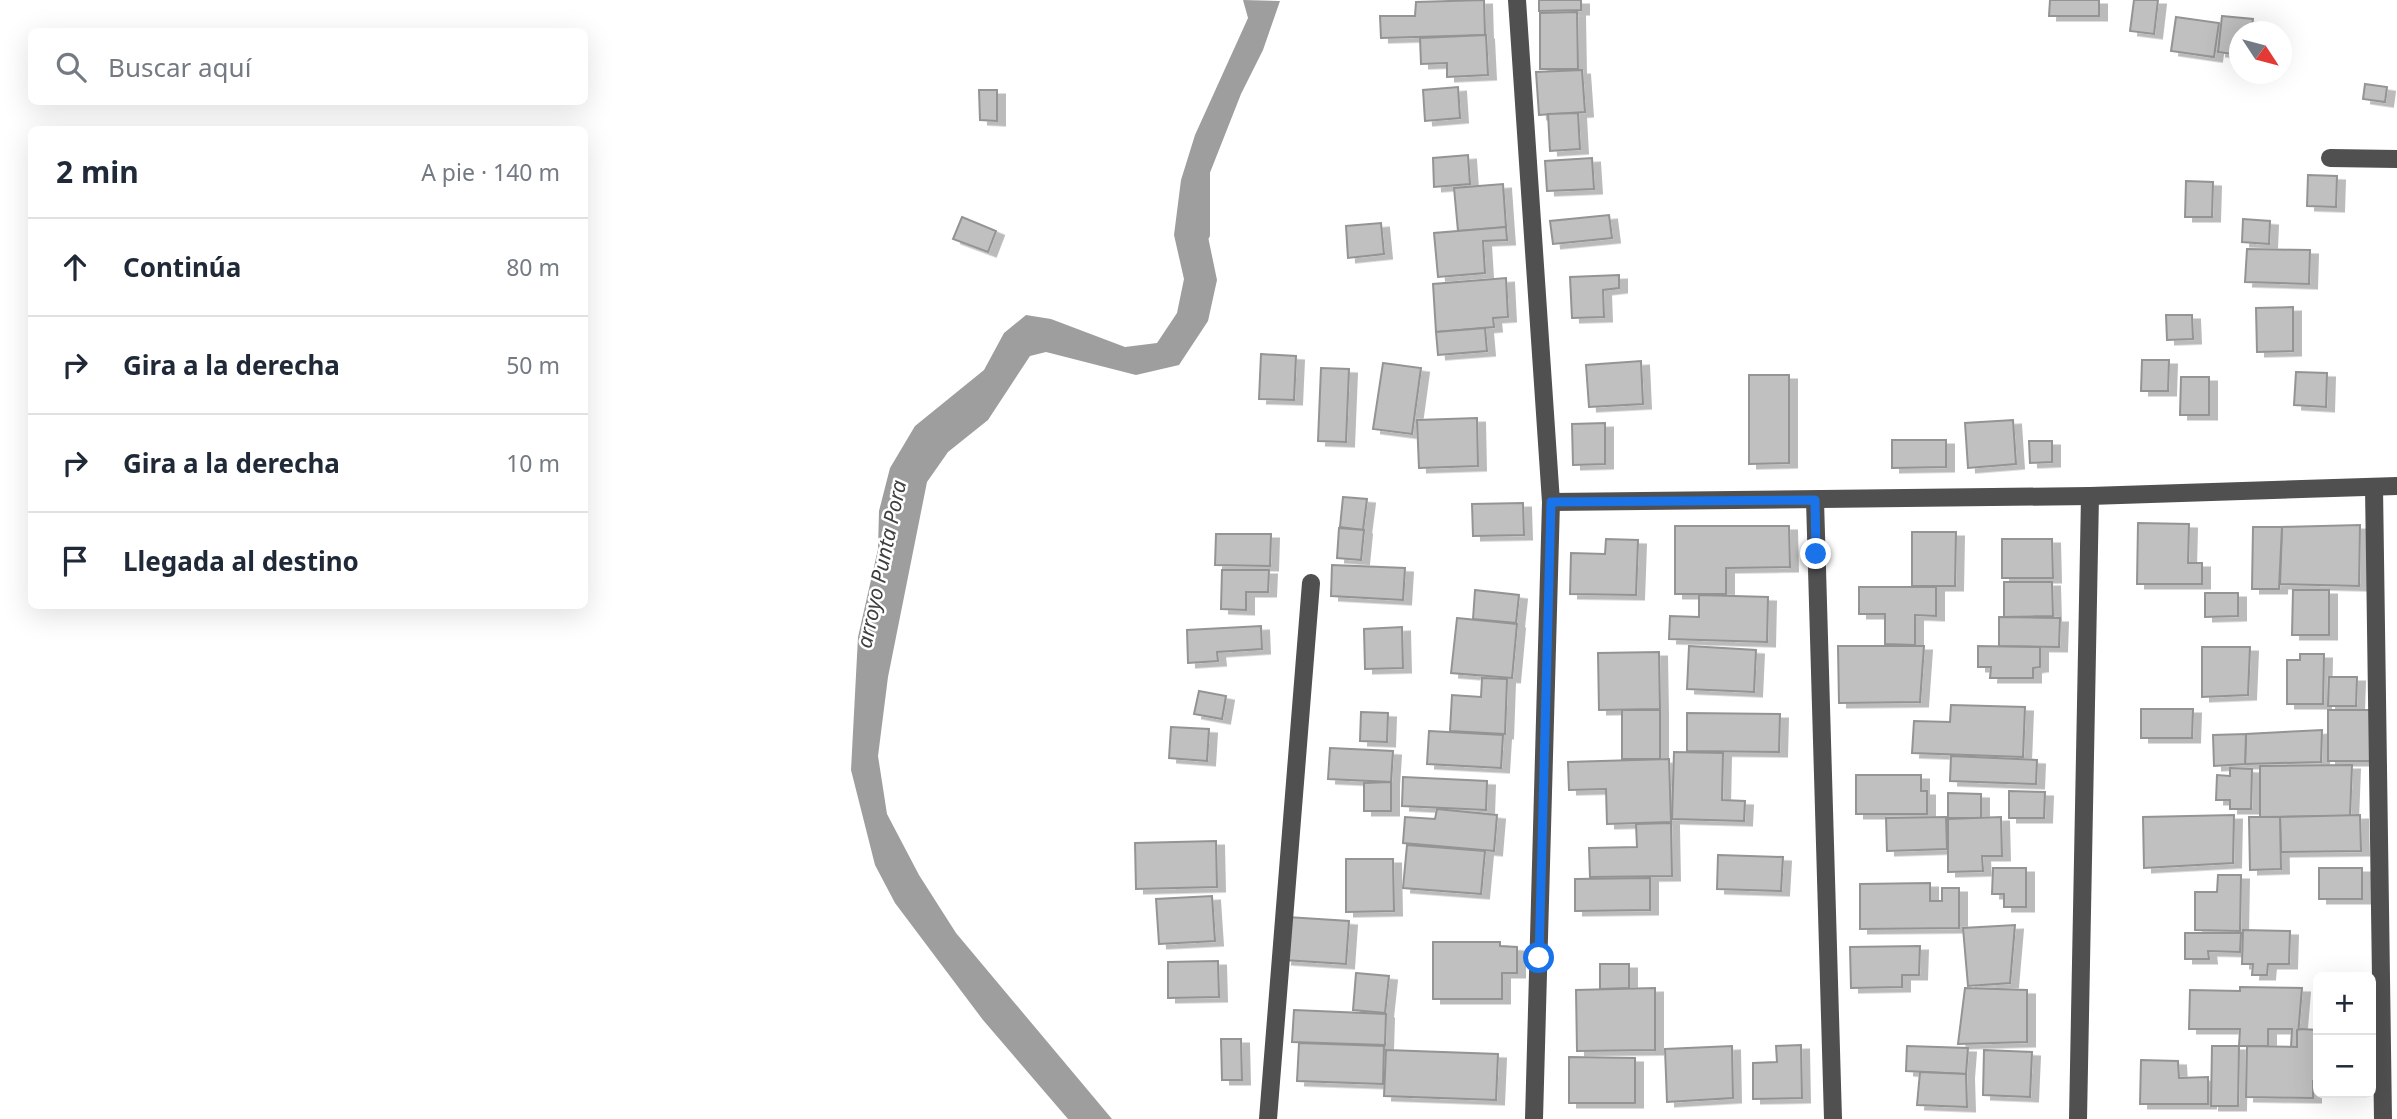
<!DOCTYPE html>
<html lang="es">
<head>
<meta charset="utf-8">
<style>
  body { margin:0; font-family:"Noto Sans",sans-serif; background:#f2f2f3; color:#1f2937 }
  .controls { position:absolute; right:21px; bottom:21px; display:grid; overflow:hidden; border-radius:10px; box-shadow:0 7px 28px #0002 }
  .controls button { width:63px; height:63px; display:grid; place-items:center; padding:0; border:0; border-bottom:2px solid #e0e1e3; background:#fff; color:#1f2937; font:35px sans-serif }
  .compass { position:absolute; left:2229px; top:21px; width:63px; height:63px; border-radius:50%; background:#fff; box-shadow:0 7px 28px #0002; rotate:126deg }
  .stop { position:absolute; width:21px; height:21px; margin:-16px; border:5px solid #1a73e8; border-radius:50%; background:#fff }
  .stop.end { background:#1a73e8; border-color:#fff; box-shadow:0 2px 7px #0008 }
  .list { margin:0; padding:0; list-style:none }
  h2 { display:flex; justify-content:space-between; align-items:center; height:91px; margin:0; padding:0 28px; font-size:30px }
  h2 small { font-size:23px; font-weight:400; color:#747a83 }
  .list li { display:grid; grid-template-columns:46px 1fr auto; gap:21px; align-items:center; box-sizing:border-box; height:98px; padding:0 28px; border-top:2px solid #e0e1e3 }
  .list b { display:block; font-size:26px; white-space:nowrap }
  .list em { font-size:23px; font-style:normal; color:#747a83 }
  .icon { flex:none; width:38px; height:38px; fill:none; stroke:currentColor; stroke-width:2; stroke-linecap:round; stroke-linejoin:round }
  .map { position:relative; flex:none; width:2397px; height:1119px; overflow:hidden }
  .search { position:absolute; background:#fff; box-shadow:0 7px 28px #0002; left:28px; top:28px; width:560px; height:77px; display:flex; align-items:center; gap:18px; box-sizing:border-box; padding:0 24px; border-radius:10px; color:#747a83; font-size:26px }
  .panel { position:absolute; background:#fff; box-shadow:0 7px 28px #0002; left:28px; top:126px; width:560px; height:483px; border-radius:10px }
  .map>svg:first-child { display:block }
</style>
</head>
<body>
<div class="map">
<svg width="2397" height="1119" viewBox="0 0 2397 1119">
  <defs>
    <filter id="shadow"><feDropShadow dx="8" dy="4.5" stdDeviation="0" flood-color="#0004"/></filter>
  </defs>
  <rect width="100%" height="100%" fill="#fff"/>
  <!-- water -->
  <polygon fill="#9e9e9e" points="1243,0 1280,1 1263,50 1241,94 1200,198 1217,280 1208,321 1179,365 1136,375 1046,352 1030,356 988,420 948,452 927,482 888,677 878,756 887,814 919,875 956,933 1112,1119 1068,1119 983,1020 895,903 875,865 851,770 858,637 878,549 879,511 890,468 915,426 984,370 1004,333 1026,315 1051,319 1125,347 1157,343 1177,313 1184,279 1174,235 1181,180 1195,135 1248,18"/>
  <g fill="none" stroke-linecap="round" stroke-linejoin="round">
    <!-- stream -->
    <polyline stroke="#9e9e9e" stroke-width="10" points="1205,174 1205,235"/>
  </g>
  <!-- building -->
  <g fill="#c0c0c0" stroke="#949494" stroke-width="2" filter="url(#shadow)">
    <polygon points="1484,0 1485,35 1381,38 1380,16 1415,16 1416,2"/>
    <polygon points="1539,0 1581,0 1581,10 1539,11"/>
    <polygon points="2050,0 2099,0 2099,16 2049,16"/>
    <polygon points="2134,0 2158,0 2154,34 2130,31"/>
    <polygon points="1577,12 1578,69 1540,69 1540,13"/>
    <polygon points="2222,16 2253,19 2251,32 2240,32 2240,55 2218,52"/>
    <polygon points="2176,17 2219,23 2214,57 2171,51"/>
    <polygon points="1486,35 1488,75 1447,77 1447,63 1421,64 1420,38"/>
    <polygon points="1582,70 1585,112 1539,115 1536,72"/>
    <polygon points="2365,84 2387,87 2385,102 2363,99"/>
    <polygon points="1458,87 1460,118 1425,121 1423,90"/>
    <polygon points="979,90 997,90 997,121 980,120"/>
    <polygon points="1578,113 1580,149 1550,151 1548,114"/>
    <polygon points="1468,155 1470,184 1434,187 1433,158"/>
    <polygon points="1592,158 1594,189 1547,191 1545,161"/>
    <polygon points="2308,175 2337,176 2336,207 2307,206"/>
    <polygon points="2186,181 2213,182 2212,217 2185,217"/>
    <polygon points="1503,184 1506,227 1458,231 1454,188"/>
    <polygon points="1609,215 1612,238 1553,244 1550,221"/>
    <polygon points="962,217 996,231 988,252 953,239"/>
    <polygon points="2243,219 2270,221 2269,244 2242,242"/>
    <polygon points="1381,223 1384,254 1348,258 1346,226"/>
    <polygon points="1506,227 1507,240 1483,241 1485,273 1438,277 1434,233"/>
    <polygon points="2247,249 2310,250 2309,284 2245,282"/>
    <polygon points="1619,275 1619,288 1603,290 1604,317 1572,318 1570,277"/>
    <polygon points="1506,278 1508,317 1493,318 1494,327 1436,332 1433,284"/>
    <polygon points="2293,307 2293,351 2257,352 2256,308"/>
    <polygon points="2166,315 2192,315 2193,339 2167,340"/>
    <polygon points="1485,328 1487,351 1438,355 1436,332"/>
    <polygon points="1261,354 1296,356 1294,400 1259,399"/>
    <polygon points="2142,360 2169,360 2168,391 2141,391"/>
    <polygon points="1641,361 1643,404 1589,407 1586,365"/>
    <polygon points="1383,363 1421,368 1412,434 1373,429"/>
    <polygon points="1321,368 1349,369 1346,442 1318,441"/>
    <polygon points="2296,372 2327,373 2326,407 2294,405"/>
    <polygon points="1749,375 1789,375 1789,463 1749,464"/>
    <polygon points="2181,377 2209,377 2209,415 2180,415"/>
    <polygon points="1477,418 1478,466 1419,468 1417,420"/>
    <polygon points="2013,420 2016,464 1968,468 1965,423"/>
    <polygon points="1605,423 1605,464 1573,465 1572,424"/>
    <polygon points="1892,440 1946,440 1946,467 1892,468"/>
    <polygon points="2029,441 2052,441 2052,462 2030,463"/>
    <polygon points="1343,497 1367,499 1363,530 1340,527"/>
    <polygon points="1523,503 1524,535 1473,536 1472,504"/>
    <polygon points="2138,523 2189,524 2188,563 2202,563 2202,584 2137,584"/>
    <polygon points="2360,525 2359,586 2280,584 2282,527"/>
    <polygon points="1675,526 1789,526 1790,567 1726,568 1726,594 1675,594"/>
    <polygon points="2253,527 2282,527 2279,589 2252,589"/>
    <polygon points="1339,528 1364,530 1361,560 1337,558"/>
    <polygon points="1912,532 1956,532 1955,586 1912,586"/>
    <polygon points="1216,534 1271,534 1270,566 1215,565"/>
    <polygon points="1606,539 1638,540 1636,595 1570,594 1571,553 1605,554"/>
    <polygon points="2002,539 2052,539 2053,578 2002,578"/>
    <polygon points="1332,565 1405,568 1403,600 1331,596"/>
    <polygon points="1222,570 1269,570 1268,592 1246,592 1246,610 1221,609"/>
    <polygon points="2004,582 2052,582 2053,616 2004,617"/>
    <polygon points="1859,587 1936,587 1936,616 1915,615 1915,645 1885,644 1885,614 1859,614"/>
    <polygon points="1475,590 1519,595 1516,623 1473,619"/>
    <polygon points="2293,590 2329,590 2329,635 2292,635"/>
    <polygon points="2205,593 2238,593 2238,616 2205,617"/>
    <polygon points="1699,595 1768,597 1767,642 1669,639 1670,616 1699,617"/>
    <polygon points="1999,617 2060,618 2059,647 1999,646"/>
    <polygon points="1457,618 1517,624 1512,678 1451,673"/>
    <polygon points="1261,626 1262,649 1217,652 1218,661 1188,663 1187,630"/>
    <polygon points="1402,627 1403,668 1365,669 1364,629"/>
    <polygon points="1689,646 1756,650 1754,692 1687,689"/>
    <polygon points="1838,646 1924,646 1920,702 1839,703"/>
    <polygon points="1978,646 2040,647 2040,667 2033,668 2033,678 1990,678 1991,667 1978,667"/>
    <polygon points="2202,647 2250,647 2248,695 2202,697"/>
    <polygon points="1659,652 1660,709 1599,710 1598,653"/>
    <polygon points="2300,654 2324,654 2323,704 2287,704 2287,660 2300,660"/>
    <polygon points="2329,677 2357,677 2356,706 2328,706"/>
    <polygon points="1482,678 1507,679 1505,734 1450,731 1452,695 1481,697"/>
    <polygon points="1199,691 1226,696 1222,719 1194,714"/>
    <polygon points="1951,705 2025,707 2023,757 1912,753 1914,721 1950,722"/>
    <polygon points="2141,709 2193,709 2192,738 2141,738"/>
    <rect x="1622" y="710" width="38" height="49"/>
    <rect x="2328" y="710" width="47" height="51"/>
    <polygon points="1361,712 1388,713 1387,742 1360,741"/>
    <polygon points="1687,713 1780,714 1779,752 1687,751"/>
    <polygon points="1171,727 1209,729 1207,761 1169,758"/>
    <polygon points="2322,730 2321,762 2245,764 2246,734"/>
    <polygon points="1429,731 1503,735 1501,768 1427,764"/>
    <polygon points="2246,734 2245,764 2214,766 2213,735"/>
    <polygon points="1330,748 1393,751 1391,782 1328,779"/>
    <polygon points="1674,752 1723,753 1722,800 1745,801 1744,821 1672,819"/>
    <polygon points="1951,756 2037,760 2036,784 1950,781"/>
    <polygon points="1669,759 1671,822 1607,824 1606,789 1569,790 1568,762"/>
    <polygon points="2352,765 2350,816 2260,817 2260,766"/>
    <polygon points="2230,768 2252,769 2251,809 2230,809 2230,800 2216,800 2217,775 2230,776"/>
    <polygon points="1856,775 1921,775 1921,791 1927,791 1927,814 1856,814"/>
    <polygon points="1403,777 1487,781 1486,810 1402,806"/>
    <polygon points="1391,782 1391,811 1364,811 1364,783"/>
    <polygon points="2009,791 2045,792 2044,818 2009,818"/>
    <polygon points="1948,793 1981,794 1981,818 1948,818"/>
    <polygon points="1437,809 1497,815 1494,851 1403,843 1405,817 1435,819"/>
    <polygon points="2234,815 2233,863 2144,868 2143,817"/>
    <polygon points="2360,815 2361,851 2281,852 2280,817"/>
    <polygon points="1946,817 1947,849 1887,851 1886,818"/>
    <polygon points="2001,817 2002,856 1982,856 1983,871 1948,872 1948,819"/>
    <polygon points="2249,817 2280,817 2281,869 2250,870"/>
    <polygon points="1671,823 1672,876 1590,877 1589,848 1637,847 1636,824"/>
    <polygon points="1216,841 1217,887 1136,889 1135,843"/>
    <polygon points="1407,845 1485,851 1481,894 1403,888"/>
    <polygon points="1718,855 1783,857 1781,891 1717,889"/>
    <polygon points="1346,859 1393,859 1394,911 1346,912"/>
    <polygon points="1993,868 2026,868 2026,907 2004,907 2004,894 1992,894"/>
    <rect x="2319" y="868" width="43" height="31"/>
    <polygon points="2218,875 2241,875 2240,931 2195,930 2195,892 2217,892"/>
    <polygon points="1650,878 1650,910 1575,911 1575,879"/>
    <polygon points="1930,883 1930,901 1942,901 1942,888 1959,888 1959,928 1860,929 1860,884"/>
    <polygon points="1212,896 1215,941 1159,944 1156,899"/>
    <polygon points="1287,917 1349,921 1346,964 1284,960"/>
    <polygon points="2015,925 2010,983 1968,986 1963,928"/>
    <polygon points="2243,930 2290,931 2289,964 2268,964 2267,975 2252,975 2253,964 2242,964"/>
    <polygon points="2185,933 2241,933 2240,952 2208,951 2209,959 2185,959"/>
    <polygon points="1433,942 1500,942 1500,946 1517,947 1517,973 1502,973 1502,999 1433,999"/>
    <polygon points="1920,946 1919,975 1902,975 1902,987 1851,988 1850,947"/>
    <polygon points="1218,961 1219,997 1168,998 1168,962"/>
    <polygon points="1600,964 1629,964 1629,988 1600,989"/>
    <polygon points="1356,973 1389,976 1385,1013 1353,1010"/>
    <polygon points="2240,987 2302,988 2297,1047 2291,1047 2292,1029 2268,1029 2268,1046 2239,1046 2240,1029 2189,1029 2190,990 2240,991"/>
    <polygon points="1655,988 1655,1050 1577,1051 1576,990"/>
    <polygon points="1965,988 2027,990 2027,1042 1958,1044"/>
    <polygon points="1294,1010 1386,1014 1385,1045 1292,1042"/>
    <polygon points="2301,1029 2318,1030 2318,1081 2313,1081 2313,1098 2246,1097 2247,1046 2297,1047 2297,1030"/>
    <polygon points="1221,1039 1241,1039 1242,1080 1222,1080"/>
    <polygon points="1299,1043 1384,1046 1383,1084 1297,1081"/>
    <polygon points="1801,1045 1802,1098 1753,1099 1753,1063 1777,1062 1776,1046"/>
    <polygon points="1732,1046 1733,1098 1667,1102 1665,1049"/>
    <polygon points="1907,1046 1968,1048 1966,1074 1906,1071"/>
    <polygon points="2212,1046 2239,1046 2238,1106 2211,1106"/>
    <polygon points="1386,1050 1498,1054 1496,1100 1384,1096"/>
    <polygon points="1984,1050 2032,1052 2030,1097 1983,1095"/>
    <polygon points="1569,1057 1635,1058 1635,1103 1569,1103"/>
    <polygon points="2141,1060 2178,1061 2179,1078 2208,1077 2208,1104 2140,1104"/>
    <polygon points="1920,1072 1966,1074 1967,1107 1917,1105"/>
  </g>
  <g fill="none" stroke-linecap="round" stroke-linejoin="round">
    <!-- minor -->
    <g stroke="#505050" stroke-width="18">
      <polyline points="1517,0 1551,502 1534,1119"/>
      <polyline points="2330,158 2397,159"/>
      <polyline points="2374,487 2383,1119"/>
      <polyline points="1815,500 1833,1119"/>
      <polyline points="1551,502 2090,496 2397,486"/>
      <polyline points="1268,1119 1311,583"/>
      <polyline points="2078,1119 2090,496"/>
    </g>
  </g>
  <g fill="none" stroke-linecap="round" stroke-linejoin="round">
    <!-- route -->
    <polyline stroke="#1a73e8" stroke-width="9" points="1539,958 1551,502 1815,500 1816,554"/>
  </g>
  <g text-anchor="middle" dominant-baseline="central" stroke-width="5" stroke-linejoin="round" paint-order="stroke">
    <!-- water labels -->
    <g font-size="21" font-style="italic" fill="#3f3f3f" stroke="#fff">
      <text transform="translate(881 564) rotate(-78)">arroyo Punta Pora</text>
    </g>
  </g>
</svg>
<div class="controls">
<button>+</button>
<button>−</button>
</div>
<svg class="compass" viewBox="-18 -18 36 36"><path d="M0-13l5 13h-10z" fill="#e53935"/><path d="M0 13l5-13h-10z" fill="#747a83"/></svg>
<div class="stop" style="left:1539px;top:958px"></div>
<div class="stop end" style="left:1816px;top:554px"></div>
<div class="search"><svg class="icon" aria-label="search" viewBox="0 0 24 24"><circle cx="10" cy="10" r="6"/><path d="M15 15l6 6"/></svg>Buscar aquí</div>
<section class="panel">
<h2>2 min<small>A pie · 140 m</small></h2>
<ul class="list">
<li><svg class="icon" aria-label="ahead" viewBox="0 0 24 24"><path d="M12 20V5M6 11l6-6 6 6"/></svg><div><b>Continúa</b></div><em>80 m</em></li>
<li><svg class="icon" aria-label="right" viewBox="0 0 24 24"><path d="M7 20v-9h11M14 6l5 5-5 5"/></svg><div><b>Gira a la derecha</b></div><em>50 m</em></li>
<li><svg class="icon" aria-label="right" viewBox="0 0 24 24"><path d="M7 20v-9h11M14 6l5 5-5 5"/></svg><div><b>Gira a la derecha</b></div><em>10 m</em></li>
<li><svg class="icon" aria-label="arrive" viewBox="0 0 24 24"><path d="M6 21V4h12l-3 4 3 4H6"/></svg><div><b>Llegada al destino</b></div></li>
</ul>
</section>
</div>
</body>
</html>
